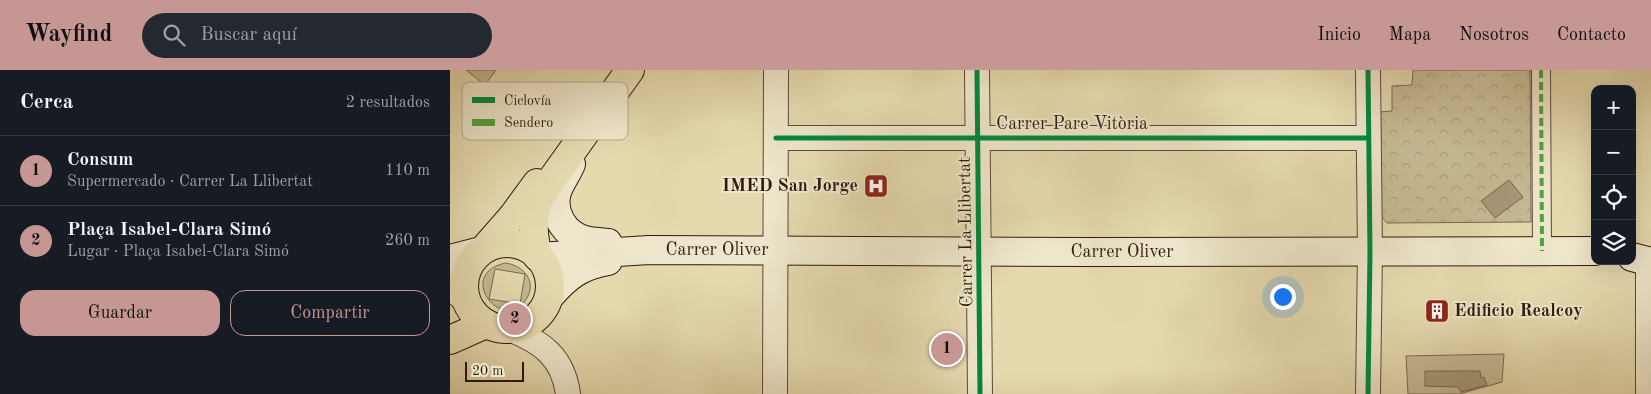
<!DOCTYPE html>
<html lang="es">
<head>
<meta charset="utf-8">
<style>
  body { margin:0; font-family:"Old Standard TT",serif; background:#242831; color:#f1f3f6 }
  .controls { position:absolute; right:15px; top:15px; display:grid; overflow:hidden; border-radius:10px; box-shadow:0 5px 20px #0002 }
  .controls button { width:45px; height:45px; display:grid; place-items:center; padding:0; border:0; border-bottom:1px solid #363941; background:#171b24; color:#f1f3f6; font:25px sans-serif }
  .scale { position:absolute; left:15px; bottom:12px; width:59px; box-sizing:border-box; padding-left:5px; border:2px solid #2e1b0f; border-top:0; font-size:14px; line-height:18px; white-space:nowrap; color:#2e1b0f; -webkit-text-stroke:4px #eee6ca; paint-order:stroke }
  .you { position:absolute; left:832px; top:226px; width:18px; height:18px; margin:-12px; border:4px solid #fff; border-radius:50%; background:#1a73e8; box-shadow:0 0 0 8px #1a73e833 }
  .badge { display:grid; place-items:center; width:32px; height:32px; border-radius:50%; background:#c59692; color:#111; font-size:16px; font-weight:700 }
  .pin { position:absolute; translate:-50% -50%; border:2px solid #fff; box-shadow:0 1px 5px #0006 }
  .list { margin:0; padding:0; list-style:none }
  h2 { display:flex; justify-content:space-between; align-items:center; height:65px; margin:0; padding:0 20px; font-size:21px }
  h2 small { font-size:16px; font-weight:400; color:#9ea1a6 }
  .list li { display:grid; grid-template-columns:32px 1fr auto; gap:15px; align-items:center; box-sizing:border-box; height:70px; padding:0 20px; border-top:1px solid #363941 }
  .list b { display:block; font-size:19px; white-space:nowrap }
  .list p { margin:0; font-size:16px; white-space:nowrap; color:#9ea1a6 }
  .list em { font-size:16px; font-style:normal; color:#9ea1a6 }
  .actions { display:flex; gap:10px; padding:15px 20px }
  .actions a { flex:1; padding:11px 0; border:1px solid #c59692; border-radius:15px; text-align:center; font-size:18px; color:#c59692 }
  .actions .main { background:#c59692; color:#111 }
  .icon { flex:none; width:28px; height:28px; fill:none; stroke:currentColor; stroke-width:2; stroke-linecap:round; stroke-linejoin:round }
  .map { position:relative; flex:none; width:1201px; height:324px; overflow:hidden }
  header { display:flex; align-items:center; gap:30px; box-sizing:border-box; height:70px; padding:0 25px; background:#c59692; color:#111 }
  header strong { font-size:24px }
  nav { display:flex; gap:28px; margin-inline-start:auto; font-size:18px }
  .search { width:350px; height:45px; background:#242831; display:flex; align-items:center; gap:12px; box-sizing:border-box; padding:0 18px; border-radius:28px; color:#9ea1a6; font-size:19px }
  main { display:flex }
  aside { flex:1; background:#171b24 }
  .map>svg:first-child { display:block }
</style>
</head>
<body>
<header>
<strong>Wayfind</strong>
<div class="search"><svg class="icon" aria-label="search" viewBox="0 0 24 24"><circle cx="10" cy="10" r="6"/><path d="M15 15l6 6"/></svg>Buscar aquí</div>
<nav><a>Inicio</a><a>Mapa</a><a>Nosotros</a><a>Contacto</a></nav>
</header>
<main>
<aside>
<h2>Cerca<small>2 resultados</small></h2>
<ul class="list">
<li><span class="badge">1</span><div><b>Consum</b><p>Supermercado · Carrer La Llibertat</p></div><em>110 m</em></li>
<li><span class="badge">2</span><div><b>Plaça Isabel-Clara Simó</b><p>Lugar · Plaça Isabel-Clara Simó</p></div><em>260 m</em></li>
</ul>
<div class="actions"><a class="main">Guardar</a><a>Compartir</a></div>
</aside>
<div class="map">
<svg width="1201" height="324" viewBox="0 0 1201 324">
  <defs>
    <pattern id="forest-crowns" width="20" height="18" patternUnits="userSpaceOnUse" patternTransform="scale(1.25)"><rect width="20" height="18" fill="#c6b993"/><path d="M2 6a3 3 0 1 1 6 0M12 15a3 3 0 1 1 6 0" fill="none" stroke="#aa9e7e"/></pattern>
  </defs>
  <rect width="100%" height="100%" fill="#e5d9ae"/>
  <filter id="stains"><feTurbulence type="fractalNoise" baseFrequency=".004" numOctaves="4"/><feColorMatrix values="0 0 0 0 .2 0 0 0 0 .09 0 0 0 0 .02 0 0 0 .5 -.17"/></filter>
  <radialGradient id="worn" r=".72"><stop offset=".6" stop-color="#630" stop-opacity="0"/><stop offset="1" stop-color="#630" stop-opacity=".3"/></radialGradient>
  <!-- green -->
  <g fill="#c6b993" stroke="#7a6a51" fill-rule="evenodd">
    <polygon points="16,0 46,0 35,15"/>
    <path d="M55 193C73 195 87 211 77 228 54 266 4 205 55 193ZM45 199 75 204 70 234 39 229Z"/>
    <polygon points="1054,284 1052,312 1009,324 958,324 956,286"/>
  </g>
  <!-- forest -->
  <polygon fill="url(#forest-crowns)" stroke="#7a6a51" points="963,0 1080,0 1081,152 937,153 930,145 929,42 942,41 942,16 962,15"/>
  <!-- water -->
  <g fill="#a79878" stroke="#77664e">
    <polygon points="1059,110 1073,127 1045,148 1031,131"/>
    <polygon points="975,301 1030,301 1031,308 1034,307 1037,315 1011,322 1008,317 975,316"/>
  </g>
  <g fill="none" stroke-linecap="round" stroke-linejoin="round">
    <defs>
      <polyline id="pedestrian" points="1091,0 1092,181"/>
      <g id="minor">
        <polyline points="527,0 530,324"/>
        <polyline points="918,0 920,182 918,324"/>
        <polyline points="326,68 918,68"/>
        <path d="M59 259C92 272 113 287 118 324"/>
        <polyline points="325,324 326,0"/>
        <polyline points="1198,324 1198,192"/>
      </g>
      <g id="secondary">
        <path d="M121 94C117 104 110 112 107 122 101 142 114 165 135 170 142 172 150 172 158 173"/>
        <polyline points="88,187 199,180 638,182 1145,181"/>
        <polyline points="1182,187 1201,192"/>
        <polyline points="0,189 31,181"/>
        <polyline points="0,214 15,228"/>
        <path d="M99 227C117 206 130 196 158 191"/>
      </g>
      <g id="primary">
        <circle cx="57" cy="216" r="43"/>
        <polyline points="35,178 63,146 87,113"/>
        <path d="M88 187C83 165 81 147 90 126L180 0"/>
        <polyline points="0,270 36,254"/>
      </g>
    </defs>
    <!-- pedestrian casing -->
    <use href="#pedestrian" stroke="#5c4a37" stroke-width="20"/>
    <!-- minor casing -->
    <use href="#minor" stroke="#5c4a37" stroke-width="26"/>
    <!-- secondary casing -->
    <use href="#secondary" stroke="#2e1b0f" stroke-width="30"/>
    <!-- primary casing -->
    <use href="#primary" stroke="#2e1b0f" stroke-width="30"/>
    <!-- pedestrian -->
    <use href="#pedestrian" stroke="#eee6ca" stroke-width="18"/>
    <!-- minor -->
    <use href="#minor" stroke="#eee6ca" stroke-width="24"/>
    <!-- secondary -->
    <use href="#secondary" stroke="#eee6ca" stroke-width="28"/>
    <!-- primary -->
    <use href="#primary" stroke="#e5d9ae" stroke-width="28"/>
    <!-- quiet -->
    <polyline stroke="#52a13f" stroke-width="4" stroke-dasharray="8 4" stroke-linecap="butt" points="1091,0 1092,181"/>
    <defs>
      <g id="cycleway">
        <polyline points="527,0 530,324"/>
        <polyline points="918,0 920,182 918,324"/>
        <polyline points="326,68 918,68"/>
      </g>
    </defs>
    <!-- cycleway casing -->
    <use href="#cycleway" stroke="#eee6ca" stroke-width="8"/>
    <!-- cycleway -->
    <use href="#cycleway" stroke="#00873e" stroke-width="5"/>
  </g>
  <!-- icons -->
  <defs>
    <symbol id="hospital-square" viewBox="-11 -11 22 22"><rect x="-9" y="-9" width="18" height="18" rx="4" fill="#8f2418" stroke="#eee6ca"/><path d="M-5-5h3v3.5h4V-5h3V5h-3V1.5h-4V5h-3Z" fill="#fff"/></symbol>
    <symbol id="building-square" viewBox="-11 -11 22 22"><rect x="-9" y="-9" width="18" height="18" rx="4" fill="#8f2418" stroke="#eee6ca"/><path d="M-4-6H4V6H1V3H-1V6H-4ZM-2.5-4.3h1.7v1.8h-1.7ZM.8-4.3h1.7v1.8H.8ZM-2.5-1h1.7V.8h-1.7ZM.8-1h1.7V.8H.8Z" fill="#fff"/></symbol>
  </defs>
  <g fill-rule="evenodd">
    <use href="#hospital-square" x="412" y="102" width="28" height="28"/>
    <use href="#building-square" x="973" y="227" width="28" height="28"/>
  </g>
  <g text-anchor="middle" dominant-baseline="central" stroke-width="4" stroke-linejoin="round" paint-order="stroke">
    <!-- street labels -->
    <g font-size="18" fill="#2e1b0f" stroke="#eee6ca">
      <text x="622" y="54">Carrer Pare Vitòria</text>
      <text transform="translate(516 162) rotate(-91)">Carrer La Llibertat</text>
      <text x="267" y="180">Carrer Oliver</text>
      <text x="672" y="182">Carrer Oliver</text>
    </g>
    <!-- poi labels -->
    <g font-size="18" font-weight="bold" fill="#2e1b0f" stroke="#eee6ca" text-anchor="end">
      <text x="408" y="116">IMED San Jorge</text>
      <text x="1004" y="241" text-anchor="start">Edificio Realcoy</text>
    </g>
  </g>
  <!-- legend -->
  <rect x="12" y="12" width="166" height="58" rx="8" fill="#eee6ca" stroke="#b4a992" stroke-width="1"/>
  <rect x="22" y="27" width="23" height="6" fill="#00873e"/>
  <rect x="22" y="49" width="23" height="7" fill="#52a13f"/>
  <g font-size="14" fill="#2e1b0f">
    <text x="54" y="35">Ciclovía</text>
    <text x="54" y="57">Sendero</text>
  </g>
  <rect width="100%" height="100%" filter="url(#stains)"/>
  <rect width="100%" height="100%" fill="url(#worn)"/>
</svg>
<div class="controls">
<button>+</button>
<button>−</button>
<button><svg class="icon" aria-label="locate" viewBox="0 0 24 24"><circle cx="12" cy="12" r="6"/><path d="M12 2v4M12 18v4M2 12h4M18 12h4"/></svg></button>
<button><svg class="icon" aria-label="layers" viewBox="0 0 24 24"><path d="M12 4l9 5-9 5-9-5zM3 14l9 5 9-5"/></svg></button>
</div>
<div class="scale">20 m</div>
<div class="you"></div>
<div class="pin badge" style="left:497px;top:279px">1</div>
<div class="pin badge" style="left:65px;top:249px">2</div>
</div>
</main>
</body>
</html>
